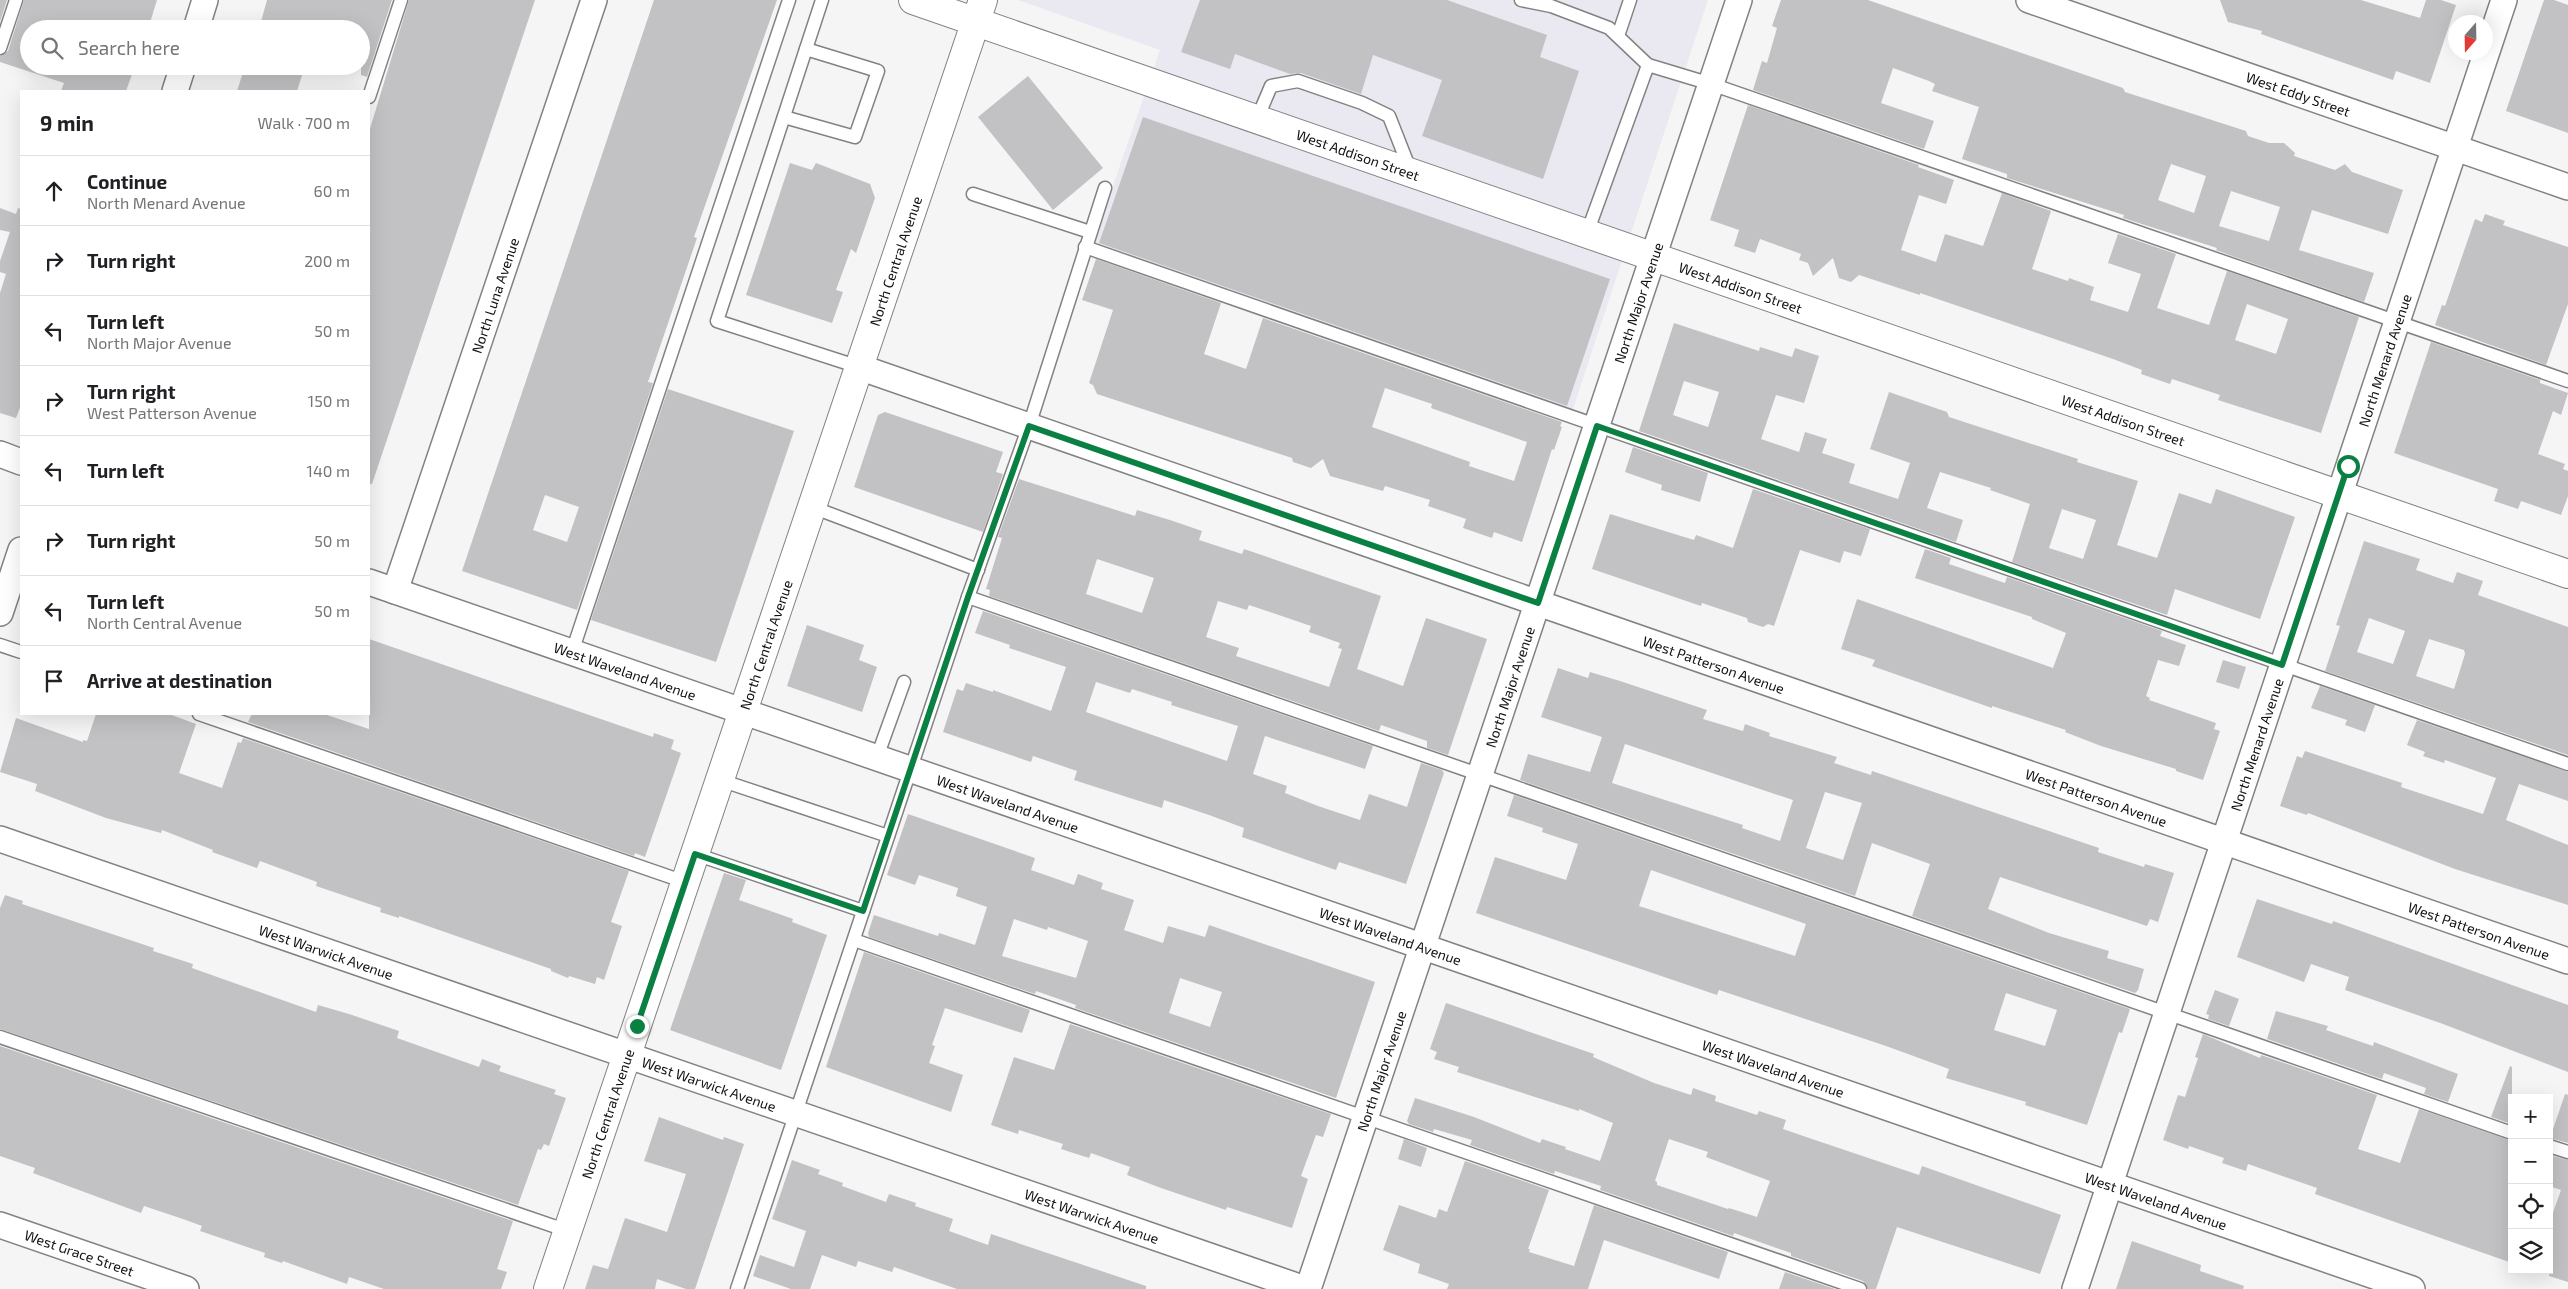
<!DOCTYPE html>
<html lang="en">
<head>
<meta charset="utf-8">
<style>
  body { margin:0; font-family:"Exo 2",sans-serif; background:#f6f6f6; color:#202124 }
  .controls { position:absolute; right:15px; bottom:15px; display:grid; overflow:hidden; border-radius:0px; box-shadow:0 5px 20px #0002 }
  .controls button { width:45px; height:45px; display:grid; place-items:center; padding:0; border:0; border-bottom:1px solid #e0e0e0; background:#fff; color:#202124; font:25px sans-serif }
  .compass { position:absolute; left:2448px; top:15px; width:45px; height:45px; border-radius:50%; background:#fff; box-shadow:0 5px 20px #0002; rotate:200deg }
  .stop { position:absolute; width:15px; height:15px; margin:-11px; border:4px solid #0b8043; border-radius:50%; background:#fff }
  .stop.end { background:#0b8043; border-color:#fff; box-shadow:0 1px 5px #0008 }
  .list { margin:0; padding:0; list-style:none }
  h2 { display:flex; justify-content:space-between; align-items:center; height:65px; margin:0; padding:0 20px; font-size:21px }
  h2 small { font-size:16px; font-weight:400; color:#757577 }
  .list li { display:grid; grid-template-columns:32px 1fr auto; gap:15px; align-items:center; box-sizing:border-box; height:70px; padding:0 20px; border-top:1px solid #e0e0e0 }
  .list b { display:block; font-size:19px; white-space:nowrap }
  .list p { margin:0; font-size:16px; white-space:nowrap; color:#757577 }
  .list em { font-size:16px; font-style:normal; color:#757577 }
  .icon { flex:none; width:28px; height:28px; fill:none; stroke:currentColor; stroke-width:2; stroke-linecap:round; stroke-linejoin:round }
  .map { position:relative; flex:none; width:2568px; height:1289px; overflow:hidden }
  .search { position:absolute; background:#fff; box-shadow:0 5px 20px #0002; left:20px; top:20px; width:350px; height:55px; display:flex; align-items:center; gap:12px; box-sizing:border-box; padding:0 18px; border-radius:28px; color:#757577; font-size:19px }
  .panel { position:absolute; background:#fff; box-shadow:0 5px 20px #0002; left:20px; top:90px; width:350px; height:625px; border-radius:0px }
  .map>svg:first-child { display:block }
</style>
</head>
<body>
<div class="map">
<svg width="2568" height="1289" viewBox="0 0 2568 1289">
  <rect width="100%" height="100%" fill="#f5f5f6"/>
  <!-- built -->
  <polygon fill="#eae9f2" points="1018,0 1708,0 1571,415 1091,249 1160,50"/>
  <!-- building -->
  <g fill="#c2c2c4" fill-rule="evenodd">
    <polygon points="0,0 7,0 0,22"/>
    <polygon points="24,0 157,0 148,29 29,29 29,66 135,66 126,91 61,91 64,83 0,62 0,56 8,51"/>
    <polygon points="267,0 392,0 367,77 361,75 361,29 341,29 315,20 312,29 259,29"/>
    <polygon points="409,0 535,0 372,484 369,484 369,132"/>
    <path d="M654 0H777L694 237 697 238 648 382 653 383 577 610 462 571ZM545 495 579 507 567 542 533 530Z"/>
    <polygon points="1200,0 1447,0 1547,35 1540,57 1579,71 1543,179 1422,136 1442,80 1373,55 1361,94 1301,73 1290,74 1235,54 1230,69 1181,52"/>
    <path d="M1781 0H1868L2123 88 2125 92 2246 131 2248 136 2269 143H2284L2295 153 2294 156 2335 170 2345 164 2352 172 2403 190 2388 234 2312 210 2299 250 2374 273 2364 302 2232 256 2216 250 2217 248 2123 218 2124 215 2007 178V174L1962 159 1979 107 1932 91 1935 84 1929 81 1893 68 1881 103 1934 121 1924 149 1753 90 1762 61 1767 63 1777 28 1772 26ZM2171 164 2206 176 2194 213 2158 200ZM2231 191 2280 207 2269 241 2219 226Z"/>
    <polygon points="2220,0 2361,0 2420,18 2426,0 2441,0 2456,5 2430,83 2396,71 2393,80 2261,34 2262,31 2228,22"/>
    <polygon points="2544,0 2554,0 2568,5 2568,133 2506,111"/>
    <polygon points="245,66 305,66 297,91 237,91"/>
    <polygon points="1028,76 1103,168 1053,210 978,117"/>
    <path d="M1748 105 1919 165 1918 167 1954 180 1946 204 1919 195 1901 250 1936 262 1945 234 1983 246 2002 193 2051 211 2032 269 2068 281 2069 278 2094 287 2090 300 2128 312 2141 274 2108 263 2118 234 2176 254 2157 308 2209 325 2227 271 2359 317 2321 433 2218 400 2220 395 2172 379 2170 384 2141 374 2142 370 2113 359 1920 293V295L1859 275 1851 282 1839 278 1833 258 1813 276 1808 263 1799 260 1801 254 1760 239 1755 253 1734 246 1739 230 1710 220ZM2247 304 2288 319 2276 354 2235 340Z"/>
    <polygon points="1143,117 1610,279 1567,406 1099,243"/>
    <polygon points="790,163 812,170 816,163 870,184 875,198 856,253 851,249 836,290 843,292 832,323 746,295"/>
    <polygon points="0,208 16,214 18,208 21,209 21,405 16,418 0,413 0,293 6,274 0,272 0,261 10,232 0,230"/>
    <polygon points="2485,214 2505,221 2503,225 2568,247 2568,304 2546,365 2435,325 2442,305 2445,306 2475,219 2482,222"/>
    <path d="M1096 259 1221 303 1204 354 1246 369 1263 318 1562 422 1560 426 1562 427 1554 450 1552 449 1522 542 1494 532 1492 538 1463 528 1466 519 1428 506 1430 500 1385 486 1383 491 1330 476 1323 459 1311 468 1293 462 1292 458 1097 394 1093 385 1089 383 1113 310 1082 300ZM1385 388 1432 404 1431 408 1527 442 1514 481 1469 466 1470 462 1372 427Z"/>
    <path d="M1674 323 1759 351 1760 347 1792 357 1795 348 1819 356 1804 403 1776 395 1761 439 1799 452 1805 432 1827 439 1822 453 1855 464 1849 483 1898 499 1910 463 1870 449 1889 392 1947 412 1949 417 2078 459 2077 462 2138 481 2117 545 2157 558 2179 493 2211 504 2216 489 2295 517 2260 619 2175 589 2167 615 2012 562 2030 504 1990 490 1991 488 1940 472 1927 508 1963 520 1956 542 1639 431ZM1684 381 1719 392 1708 427 1673 415ZM2062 509 2096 520 2083 559 2049 548Z"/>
    <polygon points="2431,342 2540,380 2540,383 2568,393 2561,415 2553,411 2538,454 2565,464 2563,469 2568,471 2568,496 2561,515 2521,501 2518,509 2494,501 2498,489 2394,453"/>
    <polygon points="668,389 794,431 716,662 591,620"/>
    <polygon points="885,412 1003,452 996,472 1003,474 983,532 854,487 878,415"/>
    <polygon points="1633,447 1708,473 1700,502 1661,490 1662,485 1625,472"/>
    <path d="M1019 479 1135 516 1137 510 1173 521 1202 531 1199 540 1242 554 1244 549 1381 596 1357 669 1403 686 1426 618 1487 639 1448 755 1427 748V741L1381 725 1379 731 989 596 990 590 986 589 1002 538 998 537ZM1097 559 1154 578 1142 613 1086 594ZM1218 601 1247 610 1249 605 1311 626 1309 632 1340 643 1338 648 1342 649 1329 687 1236 656 1239 648 1206 637Z"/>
    <polygon points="1753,489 1870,529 1861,556 1844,551 1840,563 1800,550 1774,626 1768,624 1763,627 1748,622 1747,618 1702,603 1701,606 1592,569 1610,514 1694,540 1696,535 1733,548"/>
    <path d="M2364 541 2420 559 2416 570 2453 583 2457 572 2483 581 2478 595 2568 627V755L2325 671 2340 626 2336 625ZM2369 618 2405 631 2393 664 2357 652ZM2429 639 2464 650 2465 654 2454 689 2416 676Z"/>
    <polygon points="1925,549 1951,558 1949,564 2005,583 2007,577 2162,631 2160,636 2186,645 2179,666 2158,660 2146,696 2150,698 2149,700 2216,723 2214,729 2220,731 2203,780 2176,771 2176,769 2101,746 2065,732 2066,730 1992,706 1992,708 1872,666 1875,660 1841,649 1857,599 2053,668 2066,633 2032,619 2032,617 1915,578"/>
    <path d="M983 611 1373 746 1365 769 1265 736 1253 774 1287 786 1285 793 1318 806 1360 820 1369 794 1407 807 1421 763 1442 770 1444 773 1406 884 1339 862 1336 870 1310 861 1242 837 1244 828 1209 815 1164 800 1162 808 1133 799 1074 780 1077 771 1033 756 1031 762 943 732 957 689 963 691 966 683 993 692V690L1051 711 1066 667 1009 648 1010 645 975 633ZM1096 682 1130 693 1132 689 1172 702 1171 705 1238 726 1227 761 1086 712Z"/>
    <polygon points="807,625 864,645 859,660 877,667 862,712 787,686"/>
    <polygon points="369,639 653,737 654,733 674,740 671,749 681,753 645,857 635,853 634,856 248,722 252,714 324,714 369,729"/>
    <polygon points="2223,660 2246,667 2239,689 2216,682"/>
    <path d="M1558 668 1588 678 1590 672 1620 681 1707 710 1703 719 1743 731 1745 724 1770 733 1769 736 1837 757 1834 763 1871 775 1872 771 2099 848 2098 852 2144 867 2145 864 2174 873 2158 922 2150 919 2147 926 2000 877 1988 909 2049 933 2109 951 2107 958 2144 969 2138 990 2135 993 1912 916 1930 864 1872 843 1855 896 1520 780 1528 754 1590 772 1602 737 1541 717ZM1625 744 1793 800 1780 841 1742 828 1743 825 1612 783ZM1825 792 1862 803 1843 860 1806 848Z"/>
    <polygon points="2320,686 2375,705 2365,732 2345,725 2347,720 2311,708"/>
    <polygon points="96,714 169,714 196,724 179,773 222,788 238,742 241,743 243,738 629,871 611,922 622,926 604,980 597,977 595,984 569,976 568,978 551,971 551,969 399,916 399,918 380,912 381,908 316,886 317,882 260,861 257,868 212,852 213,850 162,830 161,833 106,818 35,791 37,784 0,772 16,718 83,742 83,740 87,741"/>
    <polygon points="2417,720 2568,772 2568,801 2519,784 2506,820 2568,845 2568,905 2455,869 2308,813 2307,815 2280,806 2297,756 2302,758 2305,751 2402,783 2401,787 2483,814 2496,778 2445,760 2444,763 2423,756 2425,752 2407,745"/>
    <path d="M1514 795 2130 1009 2122 1033 2119 1032 2087 1125 2025 1105 2026 1102 1946 1078 1949 1069 1886 1046 1719 990 1717 995 1476 913 1495 857 1566 880 1578 844 1542 832 1543 828 1507 816ZM1651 870 1806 924 1795 956 1639 906ZM2006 993 2057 1010 2045 1046 1994 1030Z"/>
    <path d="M908 814 1035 858 1031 870 1074 885 1078 874 1103 883 1101 889 1134 900 1124 930 1163 943 1168 926 1205 937 1209 925 1375 982 1336 1098 1075 1008 1076 1005 1036 991 1035 994 869 937 868 933 874 915 938 936 939 933 975 945 987 907 956 896 958 888 919 875 915 885 887 875ZM1014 919 1047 930 1048 927 1088 941 1076 978 1002 956ZM1180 978 1222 992 1210 1027 1169 1013Z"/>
    <polygon points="724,873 746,880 739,900 793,919 792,922 827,935 781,1070 670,1030"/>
    <polygon points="5,895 23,901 22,904 154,948 153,951 193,964 192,968 316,1012 318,1005 349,1014 399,1031 397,1038 479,1067 482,1059 501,1066 499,1071 556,1090 554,1094 566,1098 549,1146 544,1144 541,1150 538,1149 518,1205 0,1029 0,908"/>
    <polygon points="2257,899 2332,924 2333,921 2568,1005 2568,1072 2443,1024 2345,990 2349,977 2311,964 2304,982 2237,957"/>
    <polygon points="864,952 1030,1010 1022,1033 945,1008 932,1045 935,1046 929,1063 963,1075 951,1112 826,1067"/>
    <polygon points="2215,990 2239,999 2229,1026 2208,1019 2209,1015 2206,1014"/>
    <path d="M1446 1003 1594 1054 1593 1057 1654 1083 1691 1095 1693 1088 1716 1096 1715 1101 1757 1115 1759 1111 1786 1120 1783 1129 1815 1140 1919 1175 1922 1166 2061 1215 2040 1274 1897 1227 1876 1289H1868L1863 1281 1791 1256V1253L1734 1233 1733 1236 1600 1190 1601 1186 1555 1171 1554 1174 1470 1145 1472 1140 1434 1129 1433 1132 1409 1124 1407 1121 1415 1098 1474 1117 1540 1143 1542 1139 1566 1147 1565 1149 1600 1161 1613 1123 1579 1109V1111L1482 1080 1457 1072 1459 1067 1434 1059 1437 1052 1430 1049ZM1669 1139 1708 1152 1706 1157 1770 1181 1757 1217 1729 1208 1728 1209 1657 1185V1182L1655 1181Z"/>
    <polygon points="2276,1011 2328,1026 2326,1030 2373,1046 2374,1042 2458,1074 2448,1102 2424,1094 2426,1088 2384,1073 2382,1079 2267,1039"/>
    <polygon points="1070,1024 1331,1114 1323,1137 1316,1135 1301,1176 1308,1179 1292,1228 1227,1207 1226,1210 1161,1188 1127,1175 1130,1167 1091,1153 1089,1158 1061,1149 1063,1144 1019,1130 1018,1134 991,1125 1014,1057 1054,1070"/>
    <polygon points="2203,1034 2260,1058 2261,1055 2377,1095 2358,1149 2400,1163 2419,1109 2512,1141 2512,1263 2315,1194 2317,1188 2248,1164 2246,1171 2222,1163 2224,1158 2189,1146 2188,1149 2163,1140 2178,1095 2185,1097 2198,1058 2195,1057"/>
    <polygon points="0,1046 513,1221 497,1269 507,1272 501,1289 384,1289 349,1277 347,1284 283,1261 282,1263 264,1257 265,1253 200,1231 202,1226 183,1219 144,1206 141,1213 33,1173 35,1168 0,1156"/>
    <polygon points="2510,1066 2512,1067 2512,1124 2491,1117"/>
    <polygon points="2565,1094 2568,1095 2568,1143 2550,1138"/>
    <polygon points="659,1117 723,1140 724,1137 744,1144 695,1289 686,1289 657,1279 655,1289 585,1289 593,1265 608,1269 625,1218 667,1232 686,1174 644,1161"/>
    <polygon points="1404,1139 1427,1148 1421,1167 1398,1159"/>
    <polygon points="2549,1155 2568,1160 2568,1282 2549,1276 2549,1224 2561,1190 2549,1186"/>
    <polygon points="792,1160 820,1170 818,1174 843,1183 842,1186 886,1202 889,1194 916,1203 915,1206 953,1219 949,1231 988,1245 991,1234 1146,1286 1146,1289 957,1289 894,1267 892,1272 858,1261 856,1267 822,1255 810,1289 791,1289 753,1276 760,1255 794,1267 806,1231 772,1219"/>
    <polygon points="1465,1161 1549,1190 1528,1249 1530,1249 1529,1252 1574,1266 1594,1205 1728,1252 1719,1279 1604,1240 1588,1289 1447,1289 1449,1284 1418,1273 1420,1264 1383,1250 1399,1205 1436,1218 1439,1209 1447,1212"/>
    <polygon points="2132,1241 2201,1265 2200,1271 2244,1286 2243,1289 2116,1289"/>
    <polygon points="1785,1272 1835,1289 1779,1289"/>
  </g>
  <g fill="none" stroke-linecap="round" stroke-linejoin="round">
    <defs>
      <g id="lane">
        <polyline points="822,0 717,321 859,367"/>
        <polyline points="1521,0 1551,6 1609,28 1648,65"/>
        <polyline points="1618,36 1630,0"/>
        <polyline points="0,48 16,0"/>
        <polyline points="369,97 401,0"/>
        <polyline points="784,117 855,137 878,71 806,49"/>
        <polyline points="1257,119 1271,86 1298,81 1362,103 1389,116 1411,172"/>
        <polyline points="973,194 1090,232"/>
        <polyline points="1587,233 1648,65 1711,84 2568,381"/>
        <polyline points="1085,247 2568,764"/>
        <polyline points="812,507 978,570"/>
        <polyline points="968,597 2512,1133"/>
        <polyline points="0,645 21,652"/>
        <polyline points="572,652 789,0"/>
        <polyline points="199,714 685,882"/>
        <polyline points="877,757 904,682"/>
        <polyline points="720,780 888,836"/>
        <polyline points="695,854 863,911"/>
        <polyline points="854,940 1860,1289"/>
        <polyline points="0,1037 568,1231"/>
        <polyline points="2549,1146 2568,1152"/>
        <polyline points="737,1289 968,597 1029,426 1105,188"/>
      </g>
      <g id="street">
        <path id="s1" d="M2029 0 2568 187"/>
        <polyline points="196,29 205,0"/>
        <polyline points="175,91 183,66"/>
        <path id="s2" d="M859 367 2568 961"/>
        <polyline points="0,454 21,462"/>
        <path id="s3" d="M369 582 2412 1289"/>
        <path id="s4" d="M395 591 594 0"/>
        <polyline points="0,613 21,550"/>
        <path id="s5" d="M0 839 1305 1289"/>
        <path id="s6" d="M0 1225 186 1289"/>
        <path id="s7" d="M1308 1289 1739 0"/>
        <path id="s8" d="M2075 1289 2504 0"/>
      </g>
      <g id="secondary">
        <path id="s9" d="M913 0 2568 574"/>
        <path id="s10" d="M548 1289 983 0"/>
      </g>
    </defs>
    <!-- lane casing -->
    <use href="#lane" stroke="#828283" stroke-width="15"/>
    <!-- street casing -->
    <use href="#street" stroke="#828283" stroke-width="28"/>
    <!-- secondary casing -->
    <use href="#secondary" stroke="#828283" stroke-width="30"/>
    <!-- lane -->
    <use href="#lane" stroke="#fff" stroke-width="12"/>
    <!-- street -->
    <use href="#street" stroke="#fff" stroke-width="25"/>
    <!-- secondary -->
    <use href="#secondary" stroke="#fff" stroke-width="28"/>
  </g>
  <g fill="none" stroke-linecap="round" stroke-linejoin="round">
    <!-- route -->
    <polyline stroke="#0b8043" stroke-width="6" points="637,1026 695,854 863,911 968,597 1029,426 1538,603 1597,426 2282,665 2348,466"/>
  </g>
  <g text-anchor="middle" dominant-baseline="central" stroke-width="4" stroke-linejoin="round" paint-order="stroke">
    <!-- street labels -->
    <g font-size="14" fill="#111" stroke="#fff">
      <text stroke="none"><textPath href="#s1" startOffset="285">West Eddy Street</textPath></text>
      <text stroke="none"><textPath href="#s9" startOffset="471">West Addison Street</textPath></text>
      <text stroke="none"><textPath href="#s10" startOffset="1085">North Central Avenue</textPath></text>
      <text stroke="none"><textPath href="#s9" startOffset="876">West Addison Street</textPath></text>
      <text stroke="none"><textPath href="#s4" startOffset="312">North Luna Avenue</textPath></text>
      <text stroke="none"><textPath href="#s7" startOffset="1040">North Major Avenue</textPath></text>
      <text stroke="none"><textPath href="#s8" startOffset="979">North Menard Avenue</textPath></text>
      <text stroke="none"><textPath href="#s9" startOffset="1281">West Addison Street</textPath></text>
      <text stroke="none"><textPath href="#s10" startOffset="680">North Central Avenue</textPath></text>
      <text stroke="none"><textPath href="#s2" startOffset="905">West Patterson Avenue</textPath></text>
      <text stroke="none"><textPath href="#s3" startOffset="271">West Waveland Avenue</textPath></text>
      <text stroke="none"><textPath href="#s7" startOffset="635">North Major Avenue</textPath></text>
      <text stroke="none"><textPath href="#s8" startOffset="574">North Menard Avenue</textPath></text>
      <text stroke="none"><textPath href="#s2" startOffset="1310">West Patterson Avenue</textPath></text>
      <text stroke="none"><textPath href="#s3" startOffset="676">West Waveland Avenue</textPath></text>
      <text stroke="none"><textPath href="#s2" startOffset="1715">West Patterson Avenue</textPath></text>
      <text stroke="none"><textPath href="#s3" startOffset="1081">West Waveland Avenue</textPath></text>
      <text stroke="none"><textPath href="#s5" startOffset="345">West Warwick Avenue</textPath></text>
      <text stroke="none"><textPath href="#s3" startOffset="1486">West Waveland Avenue</textPath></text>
      <text stroke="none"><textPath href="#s7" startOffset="230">North Major Avenue</textPath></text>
      <text stroke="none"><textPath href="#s5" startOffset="750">West Warwick Avenue</textPath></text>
      <text stroke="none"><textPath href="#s10" startOffset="185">North Central Avenue</textPath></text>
      <text stroke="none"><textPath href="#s3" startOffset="1891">West Waveland Avenue</textPath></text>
      <text stroke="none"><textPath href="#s5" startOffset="1155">West Warwick Avenue</textPath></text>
      <text stroke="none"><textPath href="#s6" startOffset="84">West Grace Street</textPath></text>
    </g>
  </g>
</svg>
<div class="controls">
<button>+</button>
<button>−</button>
<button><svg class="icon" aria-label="locate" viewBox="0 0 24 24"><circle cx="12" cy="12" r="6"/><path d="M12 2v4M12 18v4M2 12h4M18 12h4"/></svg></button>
<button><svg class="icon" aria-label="layers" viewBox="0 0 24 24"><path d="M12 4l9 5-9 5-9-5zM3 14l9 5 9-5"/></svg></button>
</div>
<svg class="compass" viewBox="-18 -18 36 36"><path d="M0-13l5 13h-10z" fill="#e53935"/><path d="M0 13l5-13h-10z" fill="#757577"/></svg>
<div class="stop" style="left:2348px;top:466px"></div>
<div class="stop end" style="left:637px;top:1026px"></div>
<div class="search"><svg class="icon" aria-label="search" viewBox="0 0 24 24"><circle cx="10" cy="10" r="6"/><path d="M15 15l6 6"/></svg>Search here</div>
<section class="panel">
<h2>9 min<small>Walk · 700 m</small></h2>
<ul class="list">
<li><svg class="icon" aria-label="ahead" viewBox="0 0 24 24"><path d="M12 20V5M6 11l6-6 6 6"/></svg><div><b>Continue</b><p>North Menard Avenue</p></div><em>60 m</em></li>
<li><svg class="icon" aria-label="right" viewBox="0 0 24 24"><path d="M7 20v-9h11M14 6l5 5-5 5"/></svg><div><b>Turn right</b></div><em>200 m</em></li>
<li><svg class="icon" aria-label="left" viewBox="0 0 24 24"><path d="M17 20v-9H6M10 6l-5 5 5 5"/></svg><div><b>Turn left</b><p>North Major Avenue</p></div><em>50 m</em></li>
<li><svg class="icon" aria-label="right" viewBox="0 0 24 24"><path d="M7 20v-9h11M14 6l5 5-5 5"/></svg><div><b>Turn right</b><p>West Patterson Avenue</p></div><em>150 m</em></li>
<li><svg class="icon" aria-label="left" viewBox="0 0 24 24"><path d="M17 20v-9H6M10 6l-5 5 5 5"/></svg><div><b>Turn left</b></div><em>140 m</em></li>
<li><svg class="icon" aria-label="right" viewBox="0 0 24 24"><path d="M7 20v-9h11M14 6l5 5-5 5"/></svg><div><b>Turn right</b></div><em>50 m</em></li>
<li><svg class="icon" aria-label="left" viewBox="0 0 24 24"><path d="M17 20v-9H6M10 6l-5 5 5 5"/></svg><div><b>Turn left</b><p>North Central Avenue</p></div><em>50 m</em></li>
<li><svg class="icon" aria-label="arrive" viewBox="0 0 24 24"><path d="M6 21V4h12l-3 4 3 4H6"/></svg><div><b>Arrive at destination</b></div></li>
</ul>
</section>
</div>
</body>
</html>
